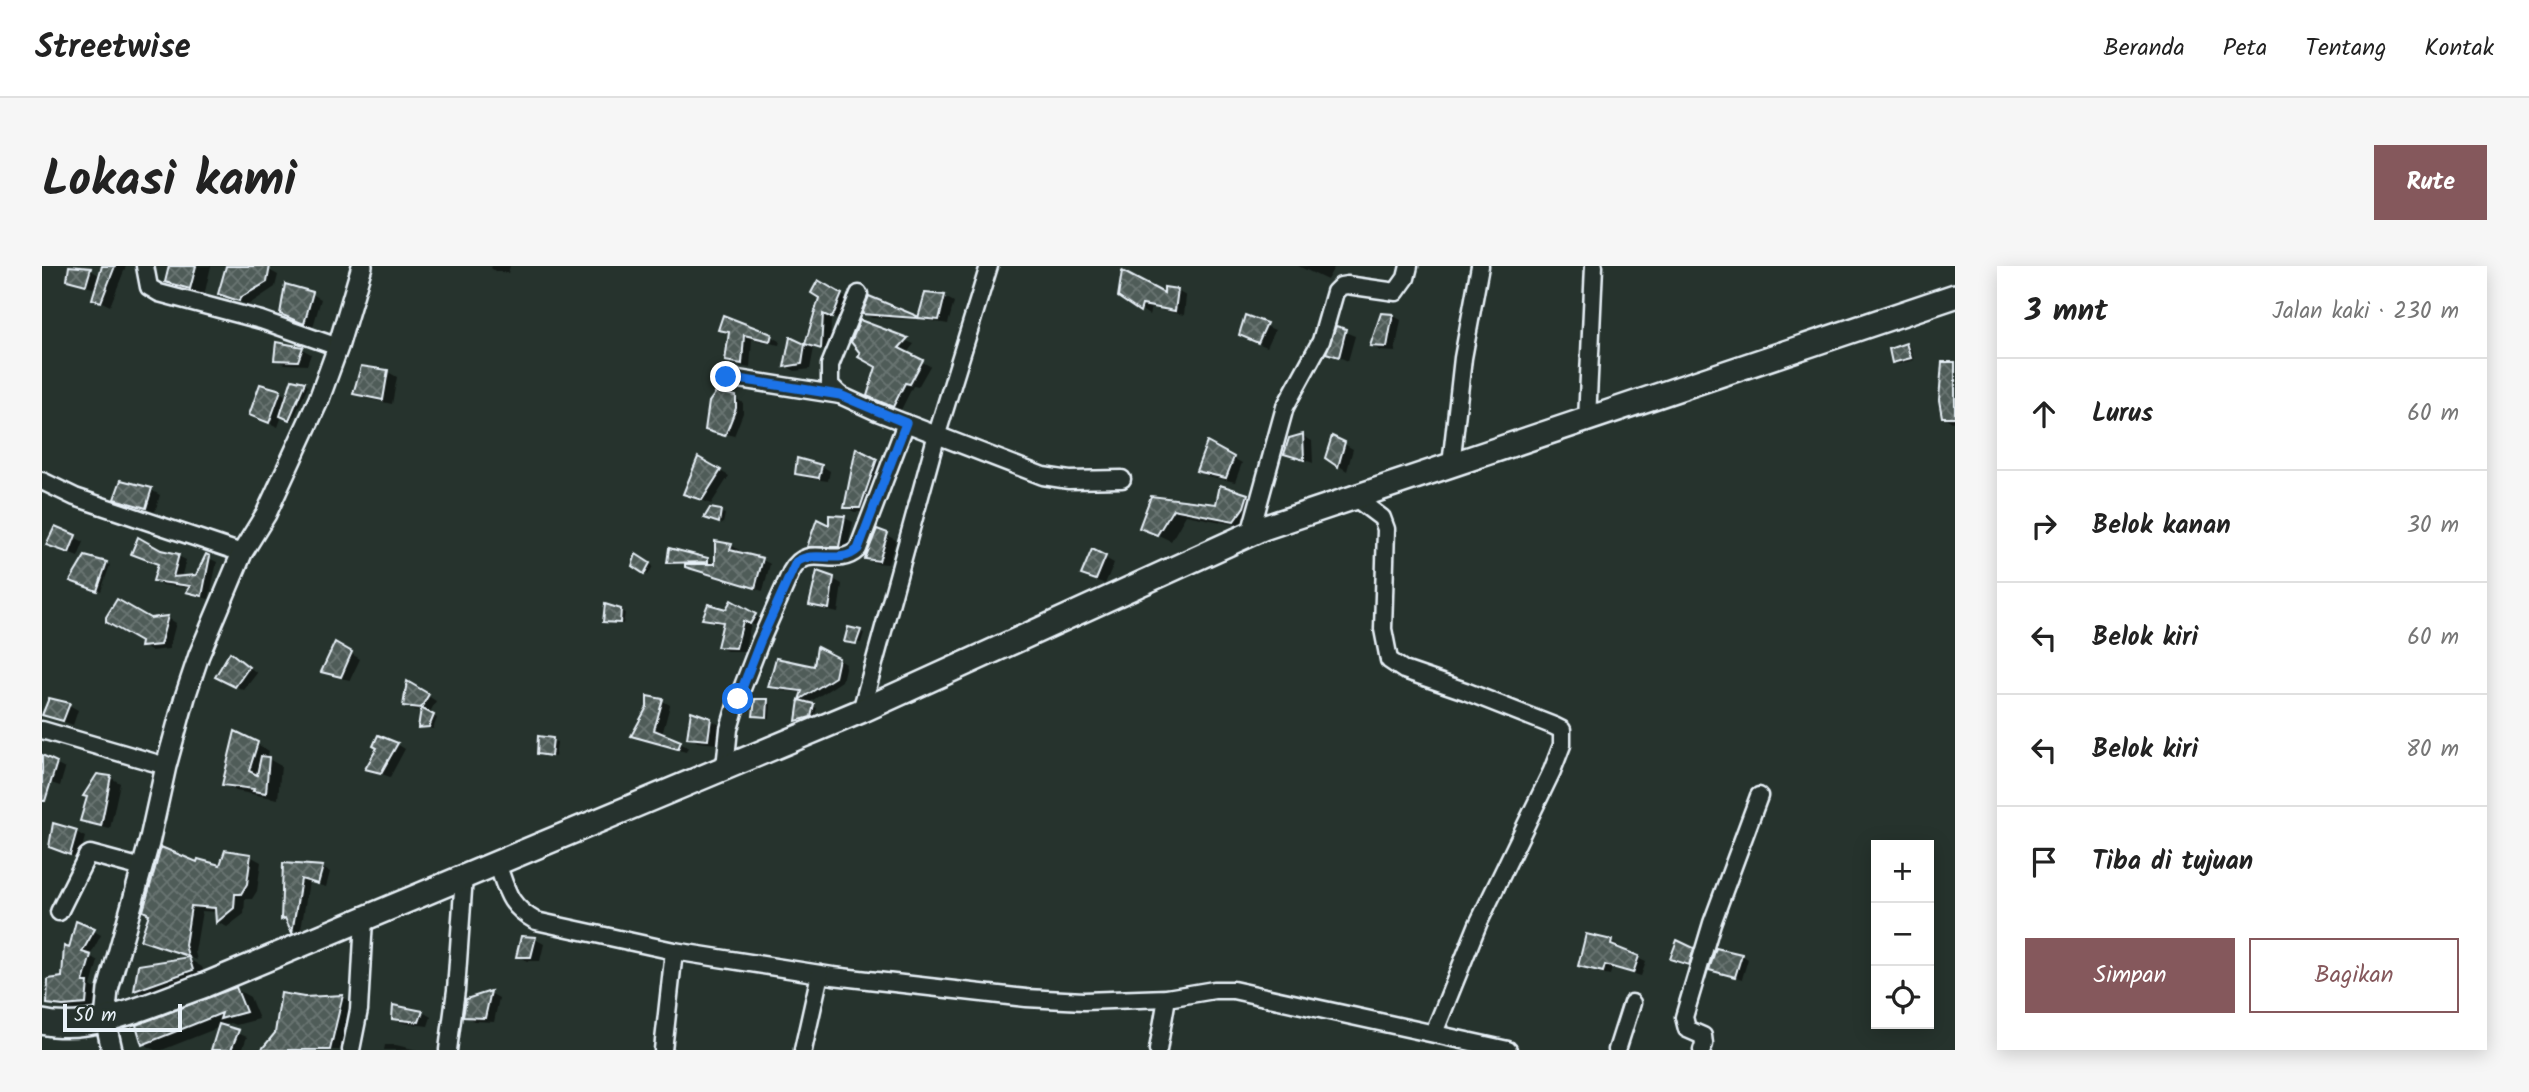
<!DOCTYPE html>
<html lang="id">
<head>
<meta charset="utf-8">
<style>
  body { margin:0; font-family:Kalam,sans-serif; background:#f6f6f6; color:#222 }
  .controls { position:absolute; right:21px; bottom:21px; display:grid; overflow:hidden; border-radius:0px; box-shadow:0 4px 18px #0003 }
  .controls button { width:63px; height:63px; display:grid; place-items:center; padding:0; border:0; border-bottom:2px solid #e0e0e0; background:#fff; color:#222; font:35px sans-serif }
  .scale { position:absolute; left:21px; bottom:18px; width:119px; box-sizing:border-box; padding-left:7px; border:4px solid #e8f1f8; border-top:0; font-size:19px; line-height:24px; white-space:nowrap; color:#e8f1f8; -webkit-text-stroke:5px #26332d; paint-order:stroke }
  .stop { position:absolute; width:21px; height:21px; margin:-16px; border:5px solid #1a73e8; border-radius:50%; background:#fff }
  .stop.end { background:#1a73e8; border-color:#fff; box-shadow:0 2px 7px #0008 }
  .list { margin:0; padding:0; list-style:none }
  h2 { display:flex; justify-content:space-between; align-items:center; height:91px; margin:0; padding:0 28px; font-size:30px }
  h2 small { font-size:23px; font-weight:400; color:#767676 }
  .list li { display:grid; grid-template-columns:46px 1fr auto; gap:21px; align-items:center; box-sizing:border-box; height:112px; padding:0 28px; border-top:2px solid #e0e0e0 }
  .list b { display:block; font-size:26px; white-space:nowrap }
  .list em { font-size:23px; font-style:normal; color:#767676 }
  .actions { display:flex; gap:14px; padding:21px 28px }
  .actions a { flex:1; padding:16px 0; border:2px solid #85585c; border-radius:0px; text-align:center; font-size:24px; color:#85585c }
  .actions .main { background:#85585c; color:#fff }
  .icon { flex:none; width:38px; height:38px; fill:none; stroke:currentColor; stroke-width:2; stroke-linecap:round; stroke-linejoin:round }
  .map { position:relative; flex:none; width:1913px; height:784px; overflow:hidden; border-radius:0px }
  header { display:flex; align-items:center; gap:42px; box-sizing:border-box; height:98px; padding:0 35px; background:#fff; border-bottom:2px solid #e0e0e0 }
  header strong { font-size:33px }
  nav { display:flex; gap:38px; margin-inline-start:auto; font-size:24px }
  .intro { display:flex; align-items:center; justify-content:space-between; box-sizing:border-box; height:168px; padding:0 42px }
  h1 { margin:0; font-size:49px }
  .button { padding:18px 32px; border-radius:0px; background:#85585c; color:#fff; font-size:24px; font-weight:700 }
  main { display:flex; gap:42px; padding:0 42px }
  aside { flex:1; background:#fff; border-radius:0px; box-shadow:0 4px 18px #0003 }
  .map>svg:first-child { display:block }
</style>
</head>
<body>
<header>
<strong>Streetwise</strong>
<nav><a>Beranda</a><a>Peta</a><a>Tentang</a><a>Kontak</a></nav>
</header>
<div class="intro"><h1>Lokasi kami</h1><a class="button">Rute</a></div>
<main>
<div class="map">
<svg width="1913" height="784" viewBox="0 0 1913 784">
  <defs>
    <pattern id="building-cross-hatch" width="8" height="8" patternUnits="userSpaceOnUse" patternTransform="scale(1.75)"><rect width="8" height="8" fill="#505c59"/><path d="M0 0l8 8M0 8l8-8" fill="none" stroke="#697472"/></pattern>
  </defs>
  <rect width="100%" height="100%" fill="#26332d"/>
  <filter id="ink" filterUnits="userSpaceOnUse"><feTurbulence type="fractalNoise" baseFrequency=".0143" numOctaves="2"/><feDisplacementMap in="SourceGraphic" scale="14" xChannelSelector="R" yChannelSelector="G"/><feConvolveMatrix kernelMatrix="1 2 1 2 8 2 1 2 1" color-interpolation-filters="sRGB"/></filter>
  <g filter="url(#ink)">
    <!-- shadow -->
    <g fill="#0007">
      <polygon points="62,0 84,0 68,40 52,32 55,23 36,18 27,13 48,4 59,10"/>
      <polygon points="128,0 169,0 162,30 139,24 125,16"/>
      <polygon points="186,0 218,0 227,4 236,9 233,21 206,39 187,32 178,27"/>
      <polygon points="450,0 468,0 466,7 453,5 449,2"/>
      <polygon points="1256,0 1293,0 1285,14"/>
      <polygon points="776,16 808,34 800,56 789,51 788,86 772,82 768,103 753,105 744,100 749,74 764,80 779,32"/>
      <polygon points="1135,25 1144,30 1142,49 1109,42 1107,49 1078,30 1123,30"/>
      <polygon points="270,28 279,33 271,61 250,52"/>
      <polygon points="885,29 903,31 912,36 906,58 883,54 830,52 822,48 878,54"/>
      <polygon points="1350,49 1359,54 1353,86 1339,85 1330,80"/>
      <polygon points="1204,52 1233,64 1225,81 1208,74"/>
      <polygon points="819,56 872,78 864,88 888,100 876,121 871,120 859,144 835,133 836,101 820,87"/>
      <polygon points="678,63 729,70 738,75 737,79 710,73 708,102 693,99 685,94 689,68"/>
      <polygon points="1295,63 1313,70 1306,95 1286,86"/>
      <polygon points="1864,79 1868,81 1872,94 1856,98 1852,96"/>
      <polygon points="260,83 269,88 265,99 243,98 234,93"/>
      <polygon points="1913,98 1913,155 1910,156 1901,150"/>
      <polygon points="320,102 346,106 355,111 350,138 322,132 313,127"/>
      <polygon points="262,118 266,120 251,154 240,150 236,161 209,149 238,126 246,131"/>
      <polygon points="693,132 701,137 701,147 692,170 670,164"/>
      <polygon points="1261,170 1270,175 1271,197 1244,187"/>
      <polygon points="1166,178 1200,197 1193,216 1165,210 1157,205"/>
      <polygon points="1302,178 1311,183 1305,205 1285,192"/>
      <polygon points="815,185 842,199 826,246 812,246 804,241"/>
      <polygon points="657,193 687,210 669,238 643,227"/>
      <polygon points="780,200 788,205 786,215 764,212 755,207"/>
      <polygon points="80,216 109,224 118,229 113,246 75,232"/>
      <polygon points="1180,221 1206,229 1218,237 1205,261 1144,249 1129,275 1099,261 1110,232 1176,240"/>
      <polygon points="669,244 683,248 681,258 668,254"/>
      <polygon points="789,251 803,252 811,256 805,284 775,285 767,280 789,262"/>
      <polygon points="14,262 42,276 36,291 6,279"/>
      <polygon points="836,265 854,274 846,298 833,297 825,292"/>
      <polygon points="689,279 697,284 696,288 721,294 728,298 721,325 653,305 645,300 645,298 631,298 627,296 666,293 670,296 669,300 675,300"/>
      <polygon points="118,286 136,290 144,294 139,312 155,310 165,291 175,296 167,333 154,330 147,326 149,322 121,319 113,314"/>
      <polygon points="595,290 611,300 606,309 592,299"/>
      <polygon points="44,292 68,299 59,325 34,317"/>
      <polygon points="1063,292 1072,297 1063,318 1041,309"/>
      <polygon points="791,313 800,318 796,347 778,343 769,338"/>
      <polygon points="690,337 721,354 717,361 709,358 702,385 685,385 677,381 682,358 670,356 662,352 685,345"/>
      <polygon points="579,345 583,347 581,358 563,355"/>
      <polygon points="126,352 134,357 127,383 109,385 100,380 108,354"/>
      <polygon points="807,363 822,367 819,377 804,376"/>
      <polygon points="293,378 318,393 308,414 289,410 281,405"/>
      <polygon points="197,393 215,407 202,424 184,416"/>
      <polygon points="796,393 804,398 800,415 765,438 775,442 772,452 759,456 756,454 761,427 735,424 728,420"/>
      <polygon points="367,418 394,435 387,448 395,452 391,463 378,461 381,445 372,444 363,439"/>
      <polygon points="607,432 621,435 628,439 620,469 646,481 644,486 599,474 591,469 607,442"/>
      <polygon points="726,435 729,437 728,452 713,449"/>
      <polygon points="27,439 36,444 31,459 0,448"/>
      <polygon points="669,454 678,459 675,478 656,476 647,471"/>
      <polygon points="498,472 515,476 513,491 497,487"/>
      <polygon points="215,478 227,485 225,492 239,500 236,533 194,525 182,518"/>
      <polygon points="355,478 363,483 348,511 326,503"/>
      <polygon points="0,491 23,503 18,520 0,514"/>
      <polygon points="56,509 69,512 78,517 68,563 49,559 40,554"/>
      <polygon points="34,566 43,571 37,593 9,580"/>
      <polygon points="208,590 219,596 215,625 210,633 203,633 202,648 185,661 175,656 175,646 160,645 153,686 155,694 110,679 100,673 156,598 180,601"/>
      <polygon points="243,599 282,603 278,603 274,618 267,616 258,669 241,653"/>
      <polygon points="282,603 288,606 284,621 277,619"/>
      <polygon points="52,665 59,669 48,690 56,695 49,720 53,723 52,742 31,744 15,741 7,737 21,712 29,684"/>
      <polygon points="493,673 502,678 498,695 485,695 476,690"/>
      <polygon points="1569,676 1577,680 1576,683 1604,696 1599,710 1570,702 1568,709 1546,704 1538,699"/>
      <polygon points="1651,683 1660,688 1656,703 1630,693"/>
      <polygon points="1675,684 1700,689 1706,693 1700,713 1669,703"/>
      <polygon points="147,693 160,701 164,712 108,731 94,724"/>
      <polygon points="194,723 208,731 217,753 194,759 189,757 179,760 205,771 200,784 171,784 178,761 120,784 113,784 102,778"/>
      <polygon points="448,727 457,732 452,756 432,755 423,750"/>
      <polygon points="301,731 319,741 309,784 221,784 262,733"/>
      <polygon points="353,741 381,746 389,751 386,760 361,757 352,752"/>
      <polygon points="343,779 354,779 375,784 342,784"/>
    </g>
    <!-- building -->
    <g fill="url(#building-cross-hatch)" stroke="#e8f1f8" stroke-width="2">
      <polygon points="27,0 49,2 44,19 25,14"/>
      <polygon points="60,0 73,0 59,36 50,33"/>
      <polygon points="127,0 154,0 148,23 123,16"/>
      <polygon points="184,0 228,0 225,16 198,32 197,35 176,28"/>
      <polygon points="1080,5 1122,27 1122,21 1136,23 1133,45 1100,39 1098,46 1076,31"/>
      <polygon points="776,14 800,28 790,52 781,48 779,83 763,78 777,32 769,27"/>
      <polygon points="243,18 271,26 262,58 238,48"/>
      <polygon points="883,27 903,29 897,54 876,52"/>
      <polygon points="827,30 875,50 874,52 820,48"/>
      <polygon points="1339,47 1351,48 1345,81 1328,80"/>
      <polygon points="681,49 730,68 728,75 702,69 700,98 683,95 687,66 676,64"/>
      <polygon points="1203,49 1225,57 1216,77 1197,69"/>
      <polygon points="818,54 866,72 857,82 881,94 868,118 863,117 851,141 825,130 834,101 816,91 818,87 809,76"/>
      <polygon points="1294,60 1304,63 1297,91 1284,87"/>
      <polygon points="748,71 763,78 760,98 742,101"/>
      <polygon points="234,76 261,81 256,95 232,94"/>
      <polygon points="1864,77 1869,92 1850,97 1847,83"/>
      <polygon points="1900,96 1913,96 1913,151 1900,151 1897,134"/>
      <polygon points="319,100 346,104 341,134 311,128"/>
      <polygon points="250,113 263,116 247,154 238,150"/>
      <polygon points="218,118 239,124 227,157 207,149"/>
      <polygon points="674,126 694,130 694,142 683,170 663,164 667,136"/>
      <polygon points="1261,168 1262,194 1242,188 1247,172"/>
      <polygon points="1290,170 1303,176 1296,201 1283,192"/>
      <polygon points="1165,176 1192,191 1184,212 1154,205"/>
      <polygon points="814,182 835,193 818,242 802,242"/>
      <polygon points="656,191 679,204 660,234 641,228"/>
      <polygon points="755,192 780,199 777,212 753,208"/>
      <polygon points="79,214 110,222 104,242 72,233"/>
      <polygon points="1178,219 1206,228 1202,241 1192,255 1131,243 1115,269 1097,262 1109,230 1174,238"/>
      <polygon points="668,242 679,244 677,257 662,252"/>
      <polygon points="787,249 803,250 797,281 765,281 775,253 787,259"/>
      <polygon points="13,260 34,269 27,287 4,279"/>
      <polygon points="835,263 846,267 837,295 823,293"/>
      <polygon points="96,271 119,284 137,288 131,311 154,309 164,288 168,290 160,330 144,326 148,320 111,315 116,298 89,288"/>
      <polygon points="673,275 690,278 688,284 721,292 713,322 643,301 643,298 673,298"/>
      <polygon points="627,282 666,292 666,296 625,297"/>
      <polygon points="1050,283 1064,290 1054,314 1039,309"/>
      <polygon points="594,288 608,297 602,308 590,300"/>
      <polygon points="43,290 65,296 55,325 28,315"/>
      <polygon points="775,305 792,311 787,343 767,339"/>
      <polygon points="75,333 108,352 126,350 118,379 98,381 99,376 64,356 64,351"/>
      <polygon points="689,334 714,348 708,358 701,355 694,382 675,381 681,356 660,353 666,338 684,343"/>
      <polygon points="563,338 579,343 578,357 561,356"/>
      <polygon points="806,361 819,364 814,378 802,376"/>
      <polygon points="293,376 310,386 299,411 279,406"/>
      <polygon points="775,381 797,392 793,411 757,434 760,425 726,421 734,392 772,400"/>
      <polygon points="188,386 207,401 193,421 173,411"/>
      <polygon points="365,415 387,428 379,442 361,440"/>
      <polygon points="605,430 621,433 612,464 639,475 636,483 589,470 605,441"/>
      <polygon points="7,432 28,437 21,455 0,449"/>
      <polygon points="713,433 726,433 725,451 711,450"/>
      <polygon points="757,434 772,438 769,451 754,455"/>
      <polygon points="379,442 392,449 387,461 376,462"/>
      <polygon points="649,445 669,452 666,474 645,472"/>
      <polygon points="193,465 216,476 207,505 215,509 219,490 227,491 224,527 211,525 212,523 180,519"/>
      <polygon points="336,469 356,477 339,507 323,503 335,482 331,480"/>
      <polygon points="496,470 511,472 509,490 495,488"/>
      <polygon points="0,489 15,496 3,535 0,535"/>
      <polygon points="55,508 69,510 59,560 38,555 45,531 41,530"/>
      <polygon points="11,557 35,564 28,589 7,581"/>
      <polygon points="119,581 155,596 156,593 178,599 183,584 209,588 205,618 199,628 193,628 192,642 174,657 173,642 149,640 143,679 146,690 98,674 107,648 101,645"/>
      <polygon points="241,597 281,600 276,618 259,613 250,667 243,652 239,654"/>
      <polygon points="34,655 53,663 40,686 49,689 41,716 46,716 44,738 21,740 5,738 6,713 20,711 22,680 27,682"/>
      <polygon points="1544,668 1570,674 1569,679 1597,690 1591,707 1563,699 1561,706 1536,700"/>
      <polygon points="479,670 494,671 489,691 474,691"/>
      <polygon points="1635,674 1652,682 1647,699 1628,693"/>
      <polygon points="1674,682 1700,688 1693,711 1667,704"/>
      <polygon points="147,691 151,704 92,725 96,699"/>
      <polygon points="194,721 204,746 178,753 180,747 100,779 94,759"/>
      <polygon points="449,725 443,752 421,751 424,733"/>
      <polygon points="239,727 262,731 301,729 288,784 219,784 233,767"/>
      <polygon points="351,739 381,745 377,756 350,753"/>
      <polygon points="177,758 197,764 189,784 169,784"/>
    </g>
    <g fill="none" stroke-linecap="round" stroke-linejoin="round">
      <defs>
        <g id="minor">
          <polyline points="103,0 107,21 117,27 219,54 296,81"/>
          <polyline points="817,28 788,99 788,119 798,129 835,146 1001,210 1027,214 1080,213"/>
          <polyline points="684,111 798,129"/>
          <polyline points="1545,154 1552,0"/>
          <polyline points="1409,199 1421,92 1438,0"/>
          <polyline points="0,215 33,231 200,287"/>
          <polyline points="1312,231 1340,252 1344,263 1341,363 1347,394 1362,404 1423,425 1512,460 1520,464 1520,479 1510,505 1436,658 1392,767"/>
          <polyline points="1208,268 1243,141 1279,75 1293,26 1299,20 1305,19 1354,26 1364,12 1367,0"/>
          <polyline points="819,445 895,168 947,0"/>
          <polyline points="0,464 124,500"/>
          <path d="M683 501 687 463 696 433 718 376 749 306C766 274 793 305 816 283L864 157"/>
          <path d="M455 597C465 625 466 639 494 655L632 685 791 710 984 732 1042 735 1125 732 1172 724H1191L1466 784"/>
          <polyline points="17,646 45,590 48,588 100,602"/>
          <polyline points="309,784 317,744 322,653"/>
          <polyline points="406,784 414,724 422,610"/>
          <polyline points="621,784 632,685"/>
          <polyline points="761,784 778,708"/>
          <polyline points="1116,784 1125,732"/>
          <polyline points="1575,784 1590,737"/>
          <polyline points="1660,784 1662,778 1661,770 1645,763 1642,751 1670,657 1717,530"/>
        </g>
        <polyline id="tertiary" points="70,784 63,753 66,724 107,577 124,500 143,431 157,389 200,287 224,248 277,133 296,81 320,0"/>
        <path id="secondary" d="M0 756C51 768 116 735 163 719L819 445 1221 262 1913 30"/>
      </defs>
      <!-- minor casing -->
      <use href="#minor" stroke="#e8f1f8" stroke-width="21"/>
      <!-- tertiary casing -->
      <use href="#tertiary" stroke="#e8f1f8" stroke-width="24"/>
      <!-- secondary casing -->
      <use href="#secondary" stroke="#e8f1f8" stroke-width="28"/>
      <!-- minor -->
      <use href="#minor" stroke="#26332d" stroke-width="16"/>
      <!-- tertiary -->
      <use href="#tertiary" stroke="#26332d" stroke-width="19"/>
      <!-- secondary -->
      <use href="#secondary" stroke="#26332d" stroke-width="23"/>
    </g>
  </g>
  <g fill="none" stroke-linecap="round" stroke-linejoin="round" filter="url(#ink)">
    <!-- route -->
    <path stroke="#1a73e8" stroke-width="9" d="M684 111 798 129 864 157 816 283C798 300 774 283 754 296L718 376 696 433"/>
  </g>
</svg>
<div class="controls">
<button>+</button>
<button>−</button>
<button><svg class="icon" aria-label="locate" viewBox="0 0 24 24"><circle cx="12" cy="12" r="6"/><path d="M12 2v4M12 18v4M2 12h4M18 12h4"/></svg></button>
</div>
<div class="scale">50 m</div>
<div class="stop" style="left:696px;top:433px"></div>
<div class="stop end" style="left:684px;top:111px"></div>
</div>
<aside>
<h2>3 mnt<small>Jalan kaki · 230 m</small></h2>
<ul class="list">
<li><svg class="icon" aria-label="ahead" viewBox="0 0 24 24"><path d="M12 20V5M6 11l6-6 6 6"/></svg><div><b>Lurus</b></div><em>60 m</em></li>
<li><svg class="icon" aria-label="right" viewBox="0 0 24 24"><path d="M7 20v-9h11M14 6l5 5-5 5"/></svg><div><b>Belok kanan</b></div><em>30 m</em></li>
<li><svg class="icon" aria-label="left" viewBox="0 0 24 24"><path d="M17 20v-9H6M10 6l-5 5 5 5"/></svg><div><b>Belok kiri</b></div><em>60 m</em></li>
<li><svg class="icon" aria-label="left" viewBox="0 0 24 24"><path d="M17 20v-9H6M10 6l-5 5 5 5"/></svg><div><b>Belok kiri</b></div><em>80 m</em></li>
<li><svg class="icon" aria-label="arrive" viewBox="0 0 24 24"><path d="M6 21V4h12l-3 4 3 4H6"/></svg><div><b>Tiba di tujuan</b></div></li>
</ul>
<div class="actions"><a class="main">Simpan</a><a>Bagikan</a></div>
</aside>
</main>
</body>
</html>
